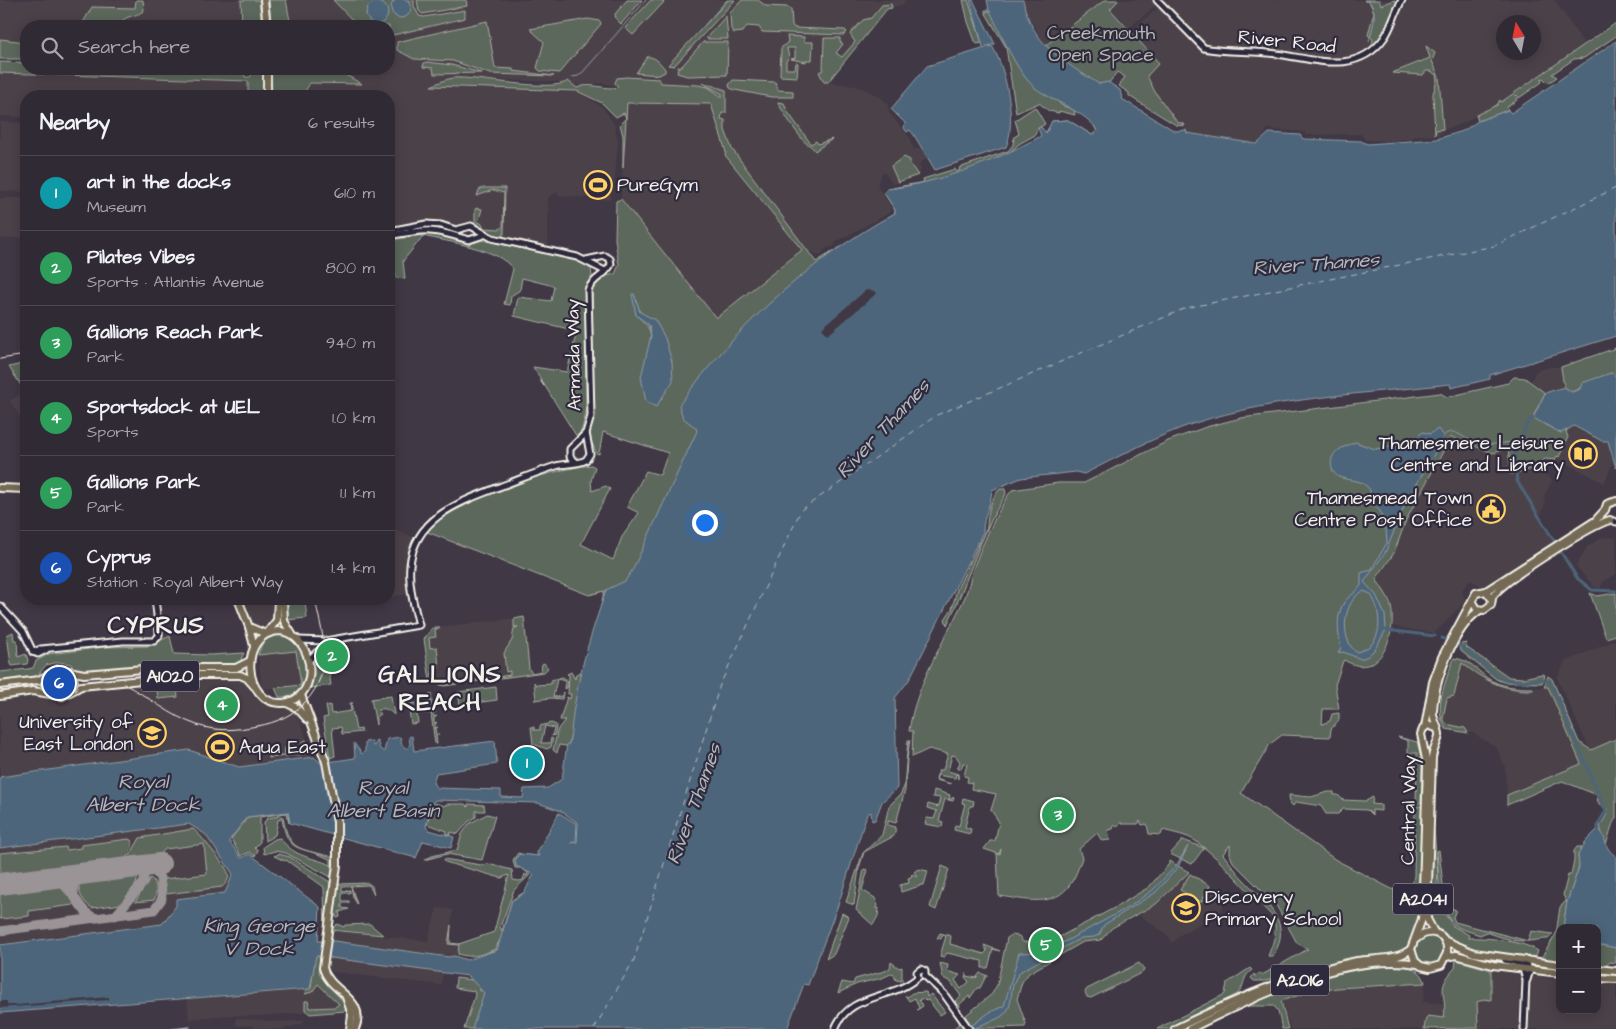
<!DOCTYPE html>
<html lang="en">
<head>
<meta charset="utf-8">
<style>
  body { margin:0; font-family:"Architects Daughter",sans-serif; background:#38323c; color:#f1f3f6 }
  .controls { position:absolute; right:15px; bottom:15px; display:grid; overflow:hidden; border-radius:10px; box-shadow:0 2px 12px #0003 }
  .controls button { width:45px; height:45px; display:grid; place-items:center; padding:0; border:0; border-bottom:1px solid #4b464f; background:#302a34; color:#f1f3f6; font:25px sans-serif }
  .compass { position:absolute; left:1496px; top:15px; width:45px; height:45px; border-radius:50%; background:#302a34; box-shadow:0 2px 12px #0003; rotate:350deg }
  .you { position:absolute; left:704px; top:522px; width:18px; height:18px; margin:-12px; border:4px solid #fff; border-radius:50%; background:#1a73e8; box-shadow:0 0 0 8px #1a73e833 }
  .badge { display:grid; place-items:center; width:32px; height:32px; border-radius:50%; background:#ffd166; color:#fff; font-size:16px; font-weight:700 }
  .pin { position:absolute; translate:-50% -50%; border:2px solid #fff; box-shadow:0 1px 5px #0006 }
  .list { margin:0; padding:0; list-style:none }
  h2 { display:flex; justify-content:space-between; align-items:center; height:65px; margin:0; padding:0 20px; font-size:21px }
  h2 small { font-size:16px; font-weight:400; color:#a8a7ac }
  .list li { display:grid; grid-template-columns:32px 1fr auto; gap:15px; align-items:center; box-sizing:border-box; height:75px; padding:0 20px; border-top:1px solid #4b464f }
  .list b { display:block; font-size:19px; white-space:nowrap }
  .list p { margin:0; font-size:16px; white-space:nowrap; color:#a8a7ac }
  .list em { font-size:16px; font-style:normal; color:#a8a7ac }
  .icon { flex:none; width:28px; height:28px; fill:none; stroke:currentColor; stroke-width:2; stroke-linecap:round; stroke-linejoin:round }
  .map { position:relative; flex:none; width:1616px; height:1029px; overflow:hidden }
  .search { position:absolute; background:#302a34; box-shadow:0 2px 12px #0003; left:20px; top:20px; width:375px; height:55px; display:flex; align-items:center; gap:12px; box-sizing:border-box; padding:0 18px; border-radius:20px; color:#a8a7ac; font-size:19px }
  .panel { position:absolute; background:#302a34; box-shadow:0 2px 12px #0003; left:20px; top:90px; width:375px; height:515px; border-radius:20px }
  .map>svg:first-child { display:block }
</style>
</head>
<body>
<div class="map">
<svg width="1616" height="1029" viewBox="0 0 1616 1029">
  <rect width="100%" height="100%" fill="#403845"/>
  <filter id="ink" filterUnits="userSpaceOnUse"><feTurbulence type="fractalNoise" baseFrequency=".02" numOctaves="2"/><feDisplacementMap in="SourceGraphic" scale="10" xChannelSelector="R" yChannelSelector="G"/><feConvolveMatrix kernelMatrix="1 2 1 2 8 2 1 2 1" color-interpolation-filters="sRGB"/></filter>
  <g filter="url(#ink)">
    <!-- built -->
    <g fill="#4c424a" fill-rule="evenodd">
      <polygon points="0,0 241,0 242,26 123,26 123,20 128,16 137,14 84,21 81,26 26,26 26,42 2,41 0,39"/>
      <polygon points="286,0 906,0 903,4 887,9 828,82 860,87 880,97 888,104 889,113 911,139 910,143 914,149 921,149 927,158 919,164 921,170 919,173 910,164 918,177 893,184 884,172 882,173 877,186 891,207 889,213 837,241 834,246 825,249 820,256 812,252 806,256 801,251 716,318 621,199 626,103 711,104 621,83 613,85 603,83 579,85 562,85 559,82 453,78 447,80 433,86 577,91 602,107 614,124 618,141 615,176 610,200 558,195 557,192 548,197 548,247 501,238 483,230 475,222 465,222 458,227 434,221 396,227 389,224 389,96 306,96 310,83 338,83 275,69 389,69 389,26 291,26"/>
      <polygon points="1023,0 1105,0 1045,46 1028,14"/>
      <path d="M1119 0H1402L1406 5 1410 0H1554L1585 45 1500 101 1497 105 1461 124 1444 130 1439 136 1416 135 1412 138 1391 141 1366 140 1361 134 1305 135V132L1268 129 1257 144 1187 133 1185 124 1177 122 1155 92 1147 75 1159 62 1131 31 1158 8 1156 5 1129 28 1110 8ZM1504 22H1534V52H1504Z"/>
      <polygon points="0,73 248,81 248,96 26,96 26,117 0,116"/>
      <polygon points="0,122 26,123 26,192 0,191"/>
      <polygon points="0,198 26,198 26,237 0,239"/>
      <polygon points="1550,367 1561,367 1564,387 1545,393 1531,385 1531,382 1536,371"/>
      <polygon points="26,390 26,414 22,420 10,401"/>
      <polygon points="1573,426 1609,443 1613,462 1604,483 1562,461 1557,462 1568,437 1566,432 1569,428"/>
      <polygon points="1451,437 1508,448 1510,465 1518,474 1535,467 1541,474 1549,477 1552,481 1544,496 1545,503 1541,514 1537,517 1553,543 1487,585 1482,586 1470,580 1462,590 1465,602 1434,633 1391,626 1391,605 1376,579 1394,553 1406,520"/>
      <polygon points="389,527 415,538 406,567 405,581 408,594 389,597"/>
      <polygon points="1608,537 1616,538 1616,574 1603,582 1600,588 1594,587 1576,566 1587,547 1601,538"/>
      <polygon points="242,599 276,599 275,617 269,627 264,630 254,626 249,619"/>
      <polygon points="525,617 531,675 445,686 430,680 424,638 433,628"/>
      <polygon points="1616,640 1616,773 1590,750 1557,678 1565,662"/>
      <polygon points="296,651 301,685 262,689 258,655"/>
      <polygon points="1454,658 1467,660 1496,683 1516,688 1548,687 1582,764 1507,795 1505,767 1497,748 1473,733 1444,726 1440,710 1446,678"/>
      <polygon points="232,678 244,682 254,697 261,702 273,707 293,709 297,715 314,757 239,767 189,750 0,777 0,700 43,696 54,700 59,706 67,704 73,695 82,689 162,680"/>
      <polygon points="189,824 205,834 232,872 233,874 225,893 176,906 162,924 0,944 0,848"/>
      <polygon points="1189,872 1209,883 1221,894 1223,907 1219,913 1178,936 1177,939 1172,943 1169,936 1139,915 1164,898"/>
      <polygon points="437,908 453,910 448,943 459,945 458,957 329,942 331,933 334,931 428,941"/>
      <polygon points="327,957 443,972 441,985 334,972 326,968"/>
      <polygon points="1491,970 1520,974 1519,1029 1453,1029 1478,1027 1477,1002 1491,999"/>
      <polygon points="1533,976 1560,979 1560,1010 1597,1010 1597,984 1616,985 1616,1029 1529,1029 1529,989"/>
      <polygon points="1425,983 1423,1002 1445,1004 1446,1008 1444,1018 1428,1016 1426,1018 1424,1029 1291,1029 1281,1001 1306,993 1337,988"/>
      <polygon points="317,984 340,1004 335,1007 310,1008 308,1001 306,1012 298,1013 254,1016 226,1015 189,1019 187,999 304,990 305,994"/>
      <polygon points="236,1018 279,1022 303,1021 304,1023 283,1029 253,1029 254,1025 238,1026 236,1024"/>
    </g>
    <!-- green -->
    <g fill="#5c675c" stroke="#a8aca2" fill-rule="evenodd">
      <path d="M136 0H143L144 10C139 16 129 15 123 20V26H81L92 7 135 8Z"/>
      <polygon points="241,0 259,0 262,26 242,26"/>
      <polygon points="269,0 286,0 291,26 271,26"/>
      <polygon points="333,0 414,0 414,6 419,16 424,17 465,10 465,18 389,36 389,26 358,26"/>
      <polygon points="417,0 466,0 467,6 422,14 419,11"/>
      <polygon points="627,0 642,0 621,24 616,19 615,14"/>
      <polygon points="651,0 661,0 664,2 633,35 625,28"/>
      <polygon points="728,0 735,0 674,66 668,65"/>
      <polygon points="742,0 758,0 766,6 787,7 791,9 792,25 794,28 845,30 847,32 844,35 762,32 759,27 747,26 743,32 734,33 731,29 730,13"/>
      <polygon points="963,0 968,0 982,43 977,44 975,41 968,22"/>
      <polygon points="1105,0 1119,0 1110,9 1159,63 1147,76 1155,92 1177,122 1184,124 1185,126 1176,125 1129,96 1129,93 1119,86 1125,77 1117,72 1109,83 1095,84 1075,79 1046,45"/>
      <polygon points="1364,0 1379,0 1381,5 1395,0 1397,3 1384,33 1372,47 1373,39 1368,35 1374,12 1369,1 1366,2"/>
      <polygon points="891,4 892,8 887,9 828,82 824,82 819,72 823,70 824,38 840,38 840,42 843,44 836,53 842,57 855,42 850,34 863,20 871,18 882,5"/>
      <polygon points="990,10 1061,105 1074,110 1075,115 1059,111 1059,113 1049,111 1039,103 1016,113 1006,47 985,12"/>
      <polygon points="726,16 728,39 707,39 707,37"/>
      <polygon points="588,19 600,21 601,24 559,73 540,71 537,68 544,42 530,29"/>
      <polygon points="487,21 495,68 513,69 513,71 554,76 490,74 453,61 414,59 397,50 397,42"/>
      <polygon points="1616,23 1616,36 1584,58 1574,59 1552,74 1557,77 1548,83 1543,78 1541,79 1542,82 1519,98 1517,95 1515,96 1517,100 1507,107 1508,110 1478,121 1476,115 1497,105 1500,100 1501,102"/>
      <polygon points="787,36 804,37 804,42 813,42 812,60 806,60 806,62 791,59 795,58 795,48 787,48 789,58 786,61 786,69 795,69 796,63 798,63 797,77 780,76 781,48 788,42"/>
      <polygon points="0,39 26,42 26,59 0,59"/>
      <polygon points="703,42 728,42 727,75 687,76 677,73 678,67 682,66"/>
      <polygon points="1426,46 1435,53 1432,61 1439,77 1443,129 1436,130 1435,135 1433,94 1437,80 1436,75 1431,71 1426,71 1423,75 1392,73 1430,58"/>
      <path d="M647 57C655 56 660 63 665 69V72L659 75 636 73Z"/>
      <polygon points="0,62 26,63 26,69 243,70 245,77 250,77 255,69 263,69 263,96 248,96 248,81 0,73"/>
      <polygon points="427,62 452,65 481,73 434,74 433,68 423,67 424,63"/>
      <polygon points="271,69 344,69 344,74 362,84 310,83 306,90 306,96 272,96"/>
      <path d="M626 77 659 79 661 83 698 85 708 87 722 97V94L701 82 726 90V113H722L721 119 725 120V130L732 149 816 262 895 213V210L884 193 887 189 924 182 923 179 955 169 956 172 960 170 959 168 1008 151 1013 145 1014 137 1019 134 1015 120 1035 107 1045 124 1037 129 1035 135 1019 144 1008 154C1024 145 1047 139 1052 121L1068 120 1092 135 1097 131 1094 126 1121 132 639 605 601 606 604 591 589 595 427 532C454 499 549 470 591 465L595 467 591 481 592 491 606 486 610 489 581 544 613 560 622 537 639 513 627 507 646 471 660 475 668 453 603 432 599 454 596 453 589 435 594 419 592 291 602 277 615 274 619 265 615 239 616 201 621 199 716 318 802 250 725 155 726 152 711 104 627 103 623 168V136L620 124 626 118 624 113 616 117 602 103 577 91 431 86C438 83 446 79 453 78 475 76 553 93 568 81L577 88C590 81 606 91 618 87L615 83 617 78ZM634 294 640 312 672 362 648 355C652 333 653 329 636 315Z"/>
      <polygon points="733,80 775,82 778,90 793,91 793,97 771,97 735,90 730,88 729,85"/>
      <path d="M778 102 784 103 787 111 811 144 816 141 818 144 832 139 815 151C812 146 810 146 806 143 801 140 778 105 778 102Z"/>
      <polygon points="904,157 910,160 910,164 918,175 898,182 891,166"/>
      <polygon points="483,188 505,188 504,234 501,238 485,233 475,222 475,209 478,208 482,209 478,222 481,223 484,228 500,229 503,227 504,193 493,190 477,196 479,190"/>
      <path d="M435 233 468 244 482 240 570 259 583 263 591 269 592 276 585 286 586 413 582 429 577 437 533 367 567 372 577 331 514 316 518 297 551 301 554 286 522 278 520 290 511 296 510 305 504 304 513 269C498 248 448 242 423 236L403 261 405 279 396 278 389 250 391 240Z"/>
      <polygon points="1616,348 1616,376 1611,373 1572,392 1564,387 1561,367"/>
      <polygon points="26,363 26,385 22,387 9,367"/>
      <path d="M1514 377 1525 378 1545 393 1534 415 1561 433 1569 428 1566 432 1568 437 1559 457 1557 456 1555 460 1545 459 1533 469 1511 474 1508 448 1493 453 1451 437 1406 520 1394 553 1376 579C1381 587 1389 597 1391 606 1397 635 1380 682 1344 660L1343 661 1335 685 1339 709H1323L1322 724 1330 721 1332 714 1339 713V720L1331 729 1330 737 1282 735 1270 744 1241 793 1336 860 1409 898 1414 876 1415 812 1412 809 1423 805 1420 916 1417 929 1404 951 1362 957 1265 981H1254L1251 978 1254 974 1255 976 1261 973 1262 975 1308 949 1297 943 1276 905 1233 862 1230 855V845L1223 854C1230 863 1237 873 1245 881 1266 904 1294 922 1273 956H1268C1273 943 1279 929 1272 916 1247 891 1224 862 1197 842 1188 835 1173 833 1163 830L1161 835 1149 834 1147 824 1142 825 1140 821 1138 824H1122L1121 822 1117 827 1114 825 1113 829 1108 830 1110 840 1102 841 1097 833 1079 849 1082 858C1079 866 1076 876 1071 883 1055 909 1024 899 999 896L997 854H1000L1001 849 999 854 984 849 990 841H995L999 822 991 810 996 794 971 789 972 783 967 782 968 777 964 776 967 764 963 763 961 769H957L960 762 956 756 952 755 948 771 958 774V779V775L956 774 955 778 937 775 936 779 951 784 936 780 939 770H943L948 754 929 749 912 757 913 731H909C916 683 945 641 965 597 968 589 970 581 972 572 979 552 999 506 1012 490L1058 483H1084L1168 441 1206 427 1241 418 1440 393 1447 397 1508 383Z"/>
      <path d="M1000 489H1005L1006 494C980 534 968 583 947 625L945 619 952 609 957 589 987 527C987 515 991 497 1000 489Z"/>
      <polygon points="1590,593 1597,596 1616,593 1616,635 1606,638"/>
      <polygon points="285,599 312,599 312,601 305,602 307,618 286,620"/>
      <polygon points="524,617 529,669 532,673 541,671 542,664 544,663 548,668 544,672 444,686 430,681 424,639 432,628 440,628 435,630 436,637 429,638 430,648 437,647 439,667 436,672 432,673 432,677 436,677 437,683 441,685 510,675 510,671 506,672 504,653 512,640 514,628 518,627 514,627 514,619"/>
      <polygon points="595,626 569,744 566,746 559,745 557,753 553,750 558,729 565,720 560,720 567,697 570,699 571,694 568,694 569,675 567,674 571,672 575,679 576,674 580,672 580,680"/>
      <polygon points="13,632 14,640 17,640 18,657 26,654 28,660 27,664 12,666 11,664 7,635"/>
      <path d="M275 635C303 634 316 677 298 691 293 696 286 697 279 697L275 688 301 685 296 651 258 655 263 641Z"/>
      <polygon points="170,636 174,654 211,655 244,653 239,664 218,665 79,671 73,669 71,664 59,662 46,665 37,676 0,681 0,672 28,669 33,668 36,661 49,654 106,647 149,646"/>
      <polygon points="1467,643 1466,647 1509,677 1523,678 1542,674 1545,675 1542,683 1503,682 1496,679 1462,652 1459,648 1461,644"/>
      <polygon points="326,653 331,685 311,688 314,659"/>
      <path d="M1454 658C1472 661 1474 668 1487 678 1501 687 1517 688 1533 688V690C1504 691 1483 680 1462 663L1454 696 1447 698 1443 718 1446 724 1465 728 1468 733 1446 729C1432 709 1447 678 1454 658Z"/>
      <path d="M1548 676 1552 679 1579 742 1591 750 1616 739V818C1610 826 1610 837 1605 846L1600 826 1609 811 1598 803 1597 795 1562 781 1507 805V795L1581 764 1548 687H1544Z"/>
      <polygon points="563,677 568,681 567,688 564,689 565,681 557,679 553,697 562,696 563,692 562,699 551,698 534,700 536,699 534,682 536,685 551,684 551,680"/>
      <polygon points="176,680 178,697 158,699 156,681"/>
      <polygon points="496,687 497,700 460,705 458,692"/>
      <polygon points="431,694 433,711 436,712 433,713 434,717 437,716 434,718 434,722 437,723 435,723 435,728 438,727 435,729 436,734 439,735 436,735 437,744 435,744 431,713 417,714 418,723 411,724 408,704 430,702 429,695"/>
      <path d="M391 696 394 715C389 710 384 706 377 711L380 714 376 717V725L371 699Z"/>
      <polygon points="350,703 353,703 351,704 356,730 361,729 362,732 342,734 341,727 332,728 335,756 330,758 323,718 328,717 326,706 330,705 331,714 351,711"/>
      <polygon points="551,723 556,725 555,735 552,736 554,728 545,726 541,743 550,743 551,738 553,739 551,747 547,749 533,744 531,727 534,727 534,730 540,730 540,726"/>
      <polygon points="1398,737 1417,742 1422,759 1421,802 1416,806 1417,753 1408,753 1408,741"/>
      <polygon points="306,740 310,753 269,758 268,750 278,748 279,756 284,756 285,748 296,744 299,751 304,750 302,742"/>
      <polygon points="908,740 910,740 907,759 905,790 896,823 888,821 888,825 896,827 894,836 864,852 859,868 854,905 846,902 863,853 882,835 889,806 900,795 904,787"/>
      <polygon points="934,790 950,795 949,800 954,797 953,801 945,799 939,821 943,822 942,827 925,824 927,818 934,819 937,811 927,808 928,804 938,807 940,798 933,797"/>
      <polygon points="1328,792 1334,792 1334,795 1338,795 1343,800 1366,801 1373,797 1372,804 1381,805 1381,811 1372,810 1372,815 1367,810 1343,809 1338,814 1326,814 1321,806 1296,802 1293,806 1290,803 1289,795 1311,797"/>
      <polygon points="963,798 974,801 973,806 970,806 965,827 971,829 970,834 954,830 955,825 959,826 965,804 962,803"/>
      <polygon points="435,803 445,806 446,804 465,804 468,807 468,804 484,805 485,811 476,811 476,817 468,822 458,834 451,832 450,835 446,834 447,831 427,824 432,805"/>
      <polygon points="288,812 289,823 286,813 260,817 260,842 254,848 258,850 255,856 250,852 241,856 231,839 248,817"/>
      <path d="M559 813 542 937 488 953 497 950 500 940 495 949C483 954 472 959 458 954L459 945 448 944 451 925 450 943 459 944 494 932 509 875 501 878 445 862 444 859 481 865 488 864 512 870 513 880 519 881 523 880 525 874 527 876 528 873 521 868H515L513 860 518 853 524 855 539 856 537 853 540 847ZM532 873 534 875 526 891 512 900 502 931 500 927 514 890Z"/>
      <polygon points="487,814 495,816 482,860 447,854 424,860 432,856 457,850 462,834 469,824"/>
      <path d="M280 816 283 817C289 853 301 848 333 857L331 877 286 853 275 851 264 854 263 847 275 839 280 838C295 858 310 856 331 865V860L327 858C300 845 288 855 282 819L278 820 275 835 265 841 264 822 268 818Z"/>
      <path d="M193 829C198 832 227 867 228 873 230 878 226 884 222 887L166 894 164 879 207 874 204 844 165 849 160 855 128 859 140 838Z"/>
      <path d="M1434 831 1438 875 1436 890 1443 911 1453 926 1469 935 1468 938C1487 937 1523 941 1538 951L1535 959C1498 954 1451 954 1430 919L1432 835Z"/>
      <polygon points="129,839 132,841 132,847 126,859 0,875 0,853 66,847 67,850 81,848 81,845"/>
      <polygon points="1183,840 1204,848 1192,864 1170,854"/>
      <polygon points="1577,847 1582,847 1578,855 1579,867 1567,902 1563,928 1560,928 1560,962 1540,960 1556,934 1560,907 1566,901 1563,895 1568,875 1571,875 1574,861 1574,851"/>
      <path d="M1439 850 1445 902 1446 906 1456 910 1453 917 1455 922 1528 941 1531 931 1553 934 1548 939C1539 939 1535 941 1528 941 1515 942 1499 937 1487 932L1480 935C1472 932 1461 930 1455 925 1437 910 1439 872 1437 851Z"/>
      <polygon points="279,854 290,857 330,882 325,931 324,887 286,860 285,861 274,856"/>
      <polygon points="1169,861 1189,872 1156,904 1112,928 1101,940 1083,942 1029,973 1022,982 1017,999 1026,1024 1025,1027 953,1029 960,1023 964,1028 970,1023 965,1016 992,994 997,985 1007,938 1011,935 1019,936 1023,942 1048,943 1116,907 1149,887 1169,864"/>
      <polygon points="942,866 949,869 936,910 930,907"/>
      <polygon points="864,869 868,870 862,890 875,898 878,906 875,908 879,908 878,916 873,925 856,910"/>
      <polygon points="918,869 928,871 924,885 920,885 920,886 901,892 900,885 909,883 908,878 911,877 912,874 918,877 914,872"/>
      <polygon points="1190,874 1210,886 1201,902 1180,890"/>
      <path d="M138 876 136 884 121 904 92 908C83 902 78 893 79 884Z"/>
      <path d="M150 878C158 882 157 894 154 900L135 902Z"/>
      <polygon points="368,883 372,886 374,895 369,885 351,886 357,904 353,897 351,886 342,886 342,891 350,890 350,893 342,893 342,901 349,901 349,903 342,903 342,908 349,909 339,912 340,917 337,918 334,912 337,884"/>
      <polygon points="59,886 74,902 73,905 29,911 29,916 0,919 0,896 2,893"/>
      <polygon points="842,913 849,917 834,954 826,959"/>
      <polygon points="337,924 344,927 345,925 370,924 383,935 331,930"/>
      <polygon points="940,933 951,936 950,944 984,954 987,951 984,945 1000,951 993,949 988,968 982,968 982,961 947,953 944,957 940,956 946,936 942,935 941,939 937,938"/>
      <circle cx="1430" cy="950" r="14"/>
      <polygon points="1597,944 1616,948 1616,963 1610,962 1604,968 1597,967"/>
      <polygon points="315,956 321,957 320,968 322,977 346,1005 345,1011 310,1014 305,1010 305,1001 308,1001 310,1008 335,1007 339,1004 318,984 312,992 305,994 304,990 311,988"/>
      <path d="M1456 960 1491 970V1000L1484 999 1477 1002 1478 1028 1424 1029 1426 1018 1428 1016 1444 1018C1448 994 1434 990 1455 968Z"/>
      <polygon points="891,962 899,968 902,967 902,981 896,980 893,973 882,978 857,984 838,993 842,982 853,984 855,979 885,971 890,968"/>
      <polygon points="940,963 948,965 947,971 960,975 955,980 961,989 969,982 965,977 966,973 966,976 976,978 980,973 988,976 986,976 980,988 977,988 970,998 969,996 959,1005 960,1007 955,1001 961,996 950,981 943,978"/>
      <polygon points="1139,963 1144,969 1143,972 1091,998 1087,997 1085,992 1087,989"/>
      <path d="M1389 966C1404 966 1421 965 1425 983L1337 988 1306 993 1281 1001 1288 1029H1282L1278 1011 1274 1006H1247C1261 1001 1266 996 1280 991 1314 979 1353 968 1389 966Z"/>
      <path d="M1250 968 1252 970C1241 977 1246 988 1236 995L1170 1029H1157L1225 994 1227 983Z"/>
      <polygon points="456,978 472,980 480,988 480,991 484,990 502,1029 464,1029 475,995 474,991 455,988"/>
      <polygon points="926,992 927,997 931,994 945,1012 940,1015 928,1000 926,1001 923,998 919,1000 923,1006 917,1010 919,1008 915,998 909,1001 905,995 907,997 912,993"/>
    </g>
    <!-- water -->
    <g fill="#4e657a" stroke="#909da6" fill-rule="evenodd">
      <circle cx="401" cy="8" r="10"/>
      <polygon points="970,0 973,0 995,44 983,47"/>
      <path d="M987 0H1023C1032 45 1063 61 1099 84L1108 82 1120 90 1122 99 1175 131 1186 130 1187 133 1257 144 1269 133 1300 135 1303 139 1361 141 1367 144 1437 139 1463 131 1478 121 1508 110 1511 113 1616 41V336L1490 375V379L1451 388 1450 384C1365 394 1276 397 1195 423 1156 436 1120 456 1084 474L1076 472 1021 478 992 490C991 506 983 515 983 532L909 680 895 698 897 788 882 802 875 820 872 821 871 812 867 814 838 905 808 985 804 984 787 1029H472L484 993 468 976 316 956 310 989 0 1013V945L162 924 176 906V899L225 893 233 874 205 834 189 824 0 848V777L189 750 239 767 314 757 321 763 355 758 354 743 362 754 365 751V742L372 741 373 746 375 745V741L377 740 380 749 384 752 387 739 400 737 402 745 407 749 410 744 409 737 412 736 414 751 495 741 497 764 436 773 433 783 437 788 501 790V797L523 798 524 789 548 788 562 779 567 744H569C572 730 572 715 575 702 581 663 594 626 606 590L625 581 633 569 697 431 696 428 683 418 679 405C739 324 807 262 895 213V210L884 193 887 189C940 183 995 161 1041 136L1038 128 1041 127 1046 133 1052 121 1068 120 1092 135 1097 131C1091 114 1049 100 1034 87 1016 71 1001 34 990 11L985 12V10H989ZM435 800 538 803 561 811 578 823 577 842 571 843 576 841 577 824 559 813 540 847 537 853 539 856 520 854 515 859 516 866 534 875C525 886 529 894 512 900L497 950 467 960 454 956 449 957 334 941H318L320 907 250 854 241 858 229 841 247 817 288 812 290 823 416 858 423 841 451 848 454 837 429 830 426 827 431 805Z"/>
      <circle cx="377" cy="13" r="11"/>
      <path d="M992 46C1006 68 1017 122 1006 147L935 170 914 135 910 130 907 132 904 128 905 123 891 109 927 66Z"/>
      <polygon points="632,294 634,294 640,312 655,320 665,338 672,362 673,381 656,407 646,402 641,377 651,336 649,325 636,315"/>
      <polygon points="1611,373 1616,376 1616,468 1608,441 1602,441 1574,426 1561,433 1533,418 1545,393 1564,387 1572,392 1580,389 1582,383"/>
      <path d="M1438 429 1443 436 1442 441 1407 500 1385 553 1364 582 1376 595 1385 615 1386 630 1375 649 1368 656 1361 659 1343 652 1338 653 1341 648C1338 633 1335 613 1346 600 1351 595 1357 592 1361 585V573L1371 570 1387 543 1386 530 1380 511 1369 501 1370 490C1361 478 1352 482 1339 477 1329 472 1329 457 1337 451 1342 447 1350 445 1355 442L1375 449 1390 447 1407 444 1423 432 1430 434ZM1363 591 1371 594C1382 613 1385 647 1356 652 1339 638 1343 601 1363 591Z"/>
      <path d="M1598 829C1607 834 1602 848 1616 856V948L1597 944V928H1563L1567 902 1579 867 1578 855 1586 841Z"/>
      <path d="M1188 846 1178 867 1156 892 1104 925 1099 935 1094 937 1081 938 1021 971C1001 993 1025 1012 986 1023 979 1026 976 1029 967 1029L990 1012 1004 1006 1019 953 1046 952 1129 907 1154 889 1176 866Z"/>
    </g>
    <!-- pier -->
    <g fill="#403845">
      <polygon points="866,290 875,291 877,293 828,335 822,328"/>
      <polygon points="109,997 109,1000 0,1008 0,1001 7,1001 7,1005 17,1005"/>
    </g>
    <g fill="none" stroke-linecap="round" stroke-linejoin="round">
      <!-- stream -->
      <g stroke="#909da6" stroke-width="1">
        <path d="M1368 0C1379 13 1373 26 1369 41"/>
        <polyline points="703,27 727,0"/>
        <polyline points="572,77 578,76 583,72 646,0"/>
        <path d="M1443 436C1454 426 1462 438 1474 442 1489 447 1505 442 1521 441"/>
      </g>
      <!-- canal -->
      <g stroke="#4e657a" stroke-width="3">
        <polyline points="1533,418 1528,422 1514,455 1517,481 1577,578 1592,590 1616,591"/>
        <polyline points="1386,630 1435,636"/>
        <polyline points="1442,638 1461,646 1500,678 1521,682 1543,679 1551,683 1606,811 1598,824 1598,829"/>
      </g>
      <!-- ferry -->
      <polyline stroke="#b2b9bc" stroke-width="1" stroke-dasharray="6 5" stroke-linecap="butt" points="594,1029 634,960 720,685 801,510 937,415 1186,308 1494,246 1616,188"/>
      <!-- taxiway -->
      <g stroke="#9a9496" stroke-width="9">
        <path d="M48 878C76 881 75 914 98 918"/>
        <polyline points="0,885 2,884"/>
        <polyline points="74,895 74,883 85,874"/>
        <polyline points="115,916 144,882 144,873 135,868"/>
        <polyline points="0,931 154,910 162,899 160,878 154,870 143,867"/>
      </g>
      <!-- runway -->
      <polyline stroke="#9a9496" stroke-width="22" points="0,884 160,864"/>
      <defs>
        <g id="tertiary">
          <path d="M1157 0 1204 48C1227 53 1253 50 1277 54 1314 59 1357 76 1384 38 1392 27 1395 12 1402 0"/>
          <polyline points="389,231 426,224 441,225 456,230 471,226 492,238 577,257 605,271"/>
          <path d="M389 236C427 229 432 228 469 240L484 235"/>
          <path d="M576 462 570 457V449L586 433 591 416 588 290C593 277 607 275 611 264L610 259 605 256 586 260"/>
          <polyline points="1614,521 1616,522"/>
          <polyline points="0,606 23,631 33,652"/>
          <path d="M299 640 325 641 419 625C414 606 408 585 410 565 415 517 460 502 499 487 518 480 537 472 556 466 566 463 577 465 586 460L590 454 586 433"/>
          <polyline points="33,652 41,649 123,641 154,641 159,636 159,631 155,599"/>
          <polyline points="33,652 38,654 46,650"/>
          <polyline points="308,661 317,652 340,640"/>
          <polyline points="1505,960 1527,965 1530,970 1527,980"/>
          <polyline points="1523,969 1526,980 1524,1029"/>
          <polyline points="925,976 944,994 969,1029"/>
          <polyline points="918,977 917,972 921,969 925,971 925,976"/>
          <path d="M835 1029C849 992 892 1001 918 977"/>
        </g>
        <g id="primary">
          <polyline points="0,488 26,489"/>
          <polyline points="1486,591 1595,521 1605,510 1607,504 1616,501"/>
          <path d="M1492 597C1502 581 1591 525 1610 520"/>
          <polyline points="238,599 249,627 254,646"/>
          <polyline points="249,627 266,634"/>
          <polyline points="0,685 39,680 59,669 84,674 155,668 236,668 250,661"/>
          <polyline points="0,696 33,691 62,696 81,686 192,675 240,675 247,678 254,686"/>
          <polyline points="1425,727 1433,682 1442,657 1476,593 1486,591 1492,599 1491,605 1484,610 1477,609 1473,602"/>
          <path d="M1434 932 1427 919 1432 758C1433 750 1437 744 1439 736 1440 730 1434 722 1433 714 1433 683 1454 627 1480 610"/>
          <path d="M1415 940C1429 926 1449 933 1447 953L1441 965 1430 968 1421 966 1415 961 1411 949 1422 919 1427 765 1421 734 1423 729 1428 725 1436 728"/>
          <polyline points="1446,941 1474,953 1560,965"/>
          <polyline points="1446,957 1456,955 1493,965 1560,973"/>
          <polyline points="1597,969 1616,971"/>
          <polyline points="1597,978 1616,979"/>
          <path d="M1175 1029C1236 999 1290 975 1357 961 1374 958 1397 961 1411 949"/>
          <path d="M1190 1029C1253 997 1346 952 1418 964"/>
        </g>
        <g id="trunk">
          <polyline points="264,0 267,26"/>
          <polyline points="267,96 267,69"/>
          <polyline points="283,599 284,621 292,634"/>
          <path d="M280 631C306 634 318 672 303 692 298 699 292 702 283 703 243 706 237 632 280 631Z"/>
          <polyline points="267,633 277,620 278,599"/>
          <path d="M301 695 326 762 337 822V865L323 968C330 993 368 998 355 1029"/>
          <polyline points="287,703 297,708 307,719"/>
          <polyline points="346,997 352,1015 350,1029"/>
        </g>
      </defs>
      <!-- tertiary casing -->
      <use href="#tertiary" stroke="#f4f1e8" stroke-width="9"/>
      <!-- primary casing -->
      <use href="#primary" stroke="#f4f1e8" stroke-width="10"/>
      <!-- trunk casing -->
      <use href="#trunk" stroke="#f4f1e8" stroke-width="10"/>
      <!-- tertiary -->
      <use href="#tertiary" stroke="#2f2a3d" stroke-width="5"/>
      <!-- primary -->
      <use href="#primary" stroke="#756b55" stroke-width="6"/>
      <!-- trunk -->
      <use href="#trunk" stroke="#756b55" stroke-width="6"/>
      <!-- tram -->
      <g stroke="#f4f1e8" stroke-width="1">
        <polyline points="0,359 26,355"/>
        <polyline points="540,380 544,386"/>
        <polyline points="50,683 68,681"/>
        <path d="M124 684C148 696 170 716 197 725 217 732 237 730 257 726 297 720 327 690 324 648 323 631 318 615 315 599"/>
        <polyline points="0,691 38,686"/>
        <polyline points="172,1029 190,1027"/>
      </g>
      <defs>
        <g id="primary-bridge">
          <polyline points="67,671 74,681 71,690"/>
          <polyline points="47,675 45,685 51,694"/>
        </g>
      </defs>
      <!-- primary-bridge casing -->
      <use href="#primary-bridge" stroke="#f4f1e8" stroke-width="10" stroke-linecap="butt"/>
      <!-- primary-bridge -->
      <use href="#primary-bridge" stroke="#756b55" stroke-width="6"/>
    </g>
  </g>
  <!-- icons -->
  <defs>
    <symbol id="stadium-ring" viewBox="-11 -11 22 22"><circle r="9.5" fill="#2f2a3d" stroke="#ffd166" stroke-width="1.5"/><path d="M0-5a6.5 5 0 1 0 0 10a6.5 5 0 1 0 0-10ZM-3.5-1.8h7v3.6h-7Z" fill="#ffd166"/></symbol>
    <symbol id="library-ring" viewBox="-11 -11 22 22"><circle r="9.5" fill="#2f2a3d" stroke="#ffd166" stroke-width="1.5"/><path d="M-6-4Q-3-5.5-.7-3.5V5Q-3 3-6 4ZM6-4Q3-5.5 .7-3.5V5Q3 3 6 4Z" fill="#ffd166"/></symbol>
    <symbol id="civic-ring" viewBox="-11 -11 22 22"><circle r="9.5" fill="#2f2a3d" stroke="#ffd166" stroke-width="1.5"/><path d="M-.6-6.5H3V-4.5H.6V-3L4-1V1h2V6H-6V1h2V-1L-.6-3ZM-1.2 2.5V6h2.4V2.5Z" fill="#ffd166"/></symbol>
    <symbol id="university-ring" viewBox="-11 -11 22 22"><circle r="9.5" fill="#2f2a3d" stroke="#ffd166" stroke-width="1.5"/><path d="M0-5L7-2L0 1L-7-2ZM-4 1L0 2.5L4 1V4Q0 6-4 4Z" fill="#ffd166"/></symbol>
    <symbol id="school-ring" viewBox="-11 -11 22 22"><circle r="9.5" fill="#2f2a3d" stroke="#ffd166" stroke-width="1.5"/><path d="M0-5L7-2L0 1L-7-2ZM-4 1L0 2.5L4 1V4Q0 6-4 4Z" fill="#ffd166"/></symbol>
  </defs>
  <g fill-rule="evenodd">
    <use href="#stadium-ring" x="582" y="169" width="32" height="32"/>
    <use href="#library-ring" x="1567" y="438" width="32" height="32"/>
    <use href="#civic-ring" x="1475" y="493" width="32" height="32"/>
    <use href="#university-ring" x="136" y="717" width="32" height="32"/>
    <use href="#stadium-ring" x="204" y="731" width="32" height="32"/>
    <use href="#school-ring" x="1170" y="892" width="32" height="32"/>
  </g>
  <g text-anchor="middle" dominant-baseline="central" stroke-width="4.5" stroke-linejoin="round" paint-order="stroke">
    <!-- shield labels -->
    <g fill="#2f2a3d" stroke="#b9b5b5" stroke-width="1">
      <rect x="141" y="660.5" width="58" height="31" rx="4"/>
      <rect x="1393" y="883.5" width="60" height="31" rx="4"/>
      <rect x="1271" y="964.5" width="58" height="31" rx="4"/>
    </g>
    <g font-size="18" font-weight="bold" fill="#f4f1e8">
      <text x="170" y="676">A1020</text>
      <text x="1423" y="899">A2041</text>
      <text x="1300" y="980">A2016</text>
    </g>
    <!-- park labels -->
    <g font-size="19" fill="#b7bab0" stroke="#2f2a3d">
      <text x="1101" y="33">Creekmouth<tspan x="1101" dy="22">Open Space</tspan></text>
    </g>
    <!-- street labels -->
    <g font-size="19" fill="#f4f1e8" stroke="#2f2a3d">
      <text transform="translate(1287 42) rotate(6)">River Road</text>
      <text transform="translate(574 355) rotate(-91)">Armada Way</text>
      <text transform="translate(1409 810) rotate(-89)">Central Way</text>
    </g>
    <!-- poi labels -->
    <g font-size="19" fill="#f4f1e8" stroke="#2f2a3d" text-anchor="start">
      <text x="617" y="185">PureGym</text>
      <text x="1564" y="443" text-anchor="end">Thamesmere Leisure<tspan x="1564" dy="22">Centre and Library</tspan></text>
      <text x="1472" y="498" text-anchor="end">Thamesmead Town<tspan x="1472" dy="22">Centre Post Office</tspan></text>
      <text x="133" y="722" text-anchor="end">University of<tspan x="133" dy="22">East London</tspan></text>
      <text x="239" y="747">Aqua East</text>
      <text x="1205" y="897">Discovery<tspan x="1205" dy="22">Primary School</tspan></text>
    </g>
    <!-- water labels -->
    <g font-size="20" font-style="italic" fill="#b2b9bc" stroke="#2f2a3d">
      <text transform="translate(1316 264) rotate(-4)">River Thames</text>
      <text transform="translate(883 429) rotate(-47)">River Thames</text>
      <text x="143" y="782">Royal<tspan x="143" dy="23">Albert Dock</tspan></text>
      <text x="383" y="788">Royal<tspan x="383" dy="23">Albert Basin</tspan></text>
      <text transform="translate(694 804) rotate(-70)">River Thames</text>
      <text x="259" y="926">King George<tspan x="259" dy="23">V Dock</tspan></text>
    </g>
    <!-- district labels -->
    <g font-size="24" font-weight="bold" letter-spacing="1" fill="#f4f1e8" stroke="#2f2a3d">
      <text x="156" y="626">CYPRUS</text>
      <text x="440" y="675">GALLIONS<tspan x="440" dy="28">REACH</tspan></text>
    </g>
  </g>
</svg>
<div class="controls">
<button>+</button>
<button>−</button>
</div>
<svg class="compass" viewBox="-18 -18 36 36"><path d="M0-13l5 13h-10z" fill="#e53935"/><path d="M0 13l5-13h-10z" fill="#a8a7ac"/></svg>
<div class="you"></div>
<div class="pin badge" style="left:527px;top:763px;background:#0f9aa8">1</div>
<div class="pin badge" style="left:332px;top:656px;background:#2e9e5b">2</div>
<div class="pin badge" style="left:1058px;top:815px;background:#2e9e5b">3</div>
<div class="pin badge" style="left:222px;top:705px;background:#2e9e5b">4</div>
<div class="pin badge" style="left:1046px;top:945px;background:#2e9e5b">5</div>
<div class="pin badge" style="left:59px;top:683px;background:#1a4fb4">6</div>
<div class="search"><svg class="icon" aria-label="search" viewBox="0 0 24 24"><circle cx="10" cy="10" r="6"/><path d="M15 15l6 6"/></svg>Search here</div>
<section class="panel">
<h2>Nearby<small>6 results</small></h2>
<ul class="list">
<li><span class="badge" style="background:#0f9aa8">1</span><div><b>art in the docks</b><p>Museum</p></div><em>610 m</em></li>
<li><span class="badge" style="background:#2e9e5b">2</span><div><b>Pilates Vibes</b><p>Sports · Atlantis Avenue</p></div><em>800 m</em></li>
<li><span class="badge" style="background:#2e9e5b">3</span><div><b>Gallions Reach Park</b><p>Park</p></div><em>940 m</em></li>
<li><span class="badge" style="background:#2e9e5b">4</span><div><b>Sportsdock at UEL</b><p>Sports</p></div><em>1.0 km</em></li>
<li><span class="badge" style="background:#2e9e5b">5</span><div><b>Gallions Park</b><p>Park</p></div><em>1.1 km</em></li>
<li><span class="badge" style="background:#1a4fb4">6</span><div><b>Cyprus</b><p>Station · Royal Albert Way</p></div><em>1.4 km</em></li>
</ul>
</section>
</div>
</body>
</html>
